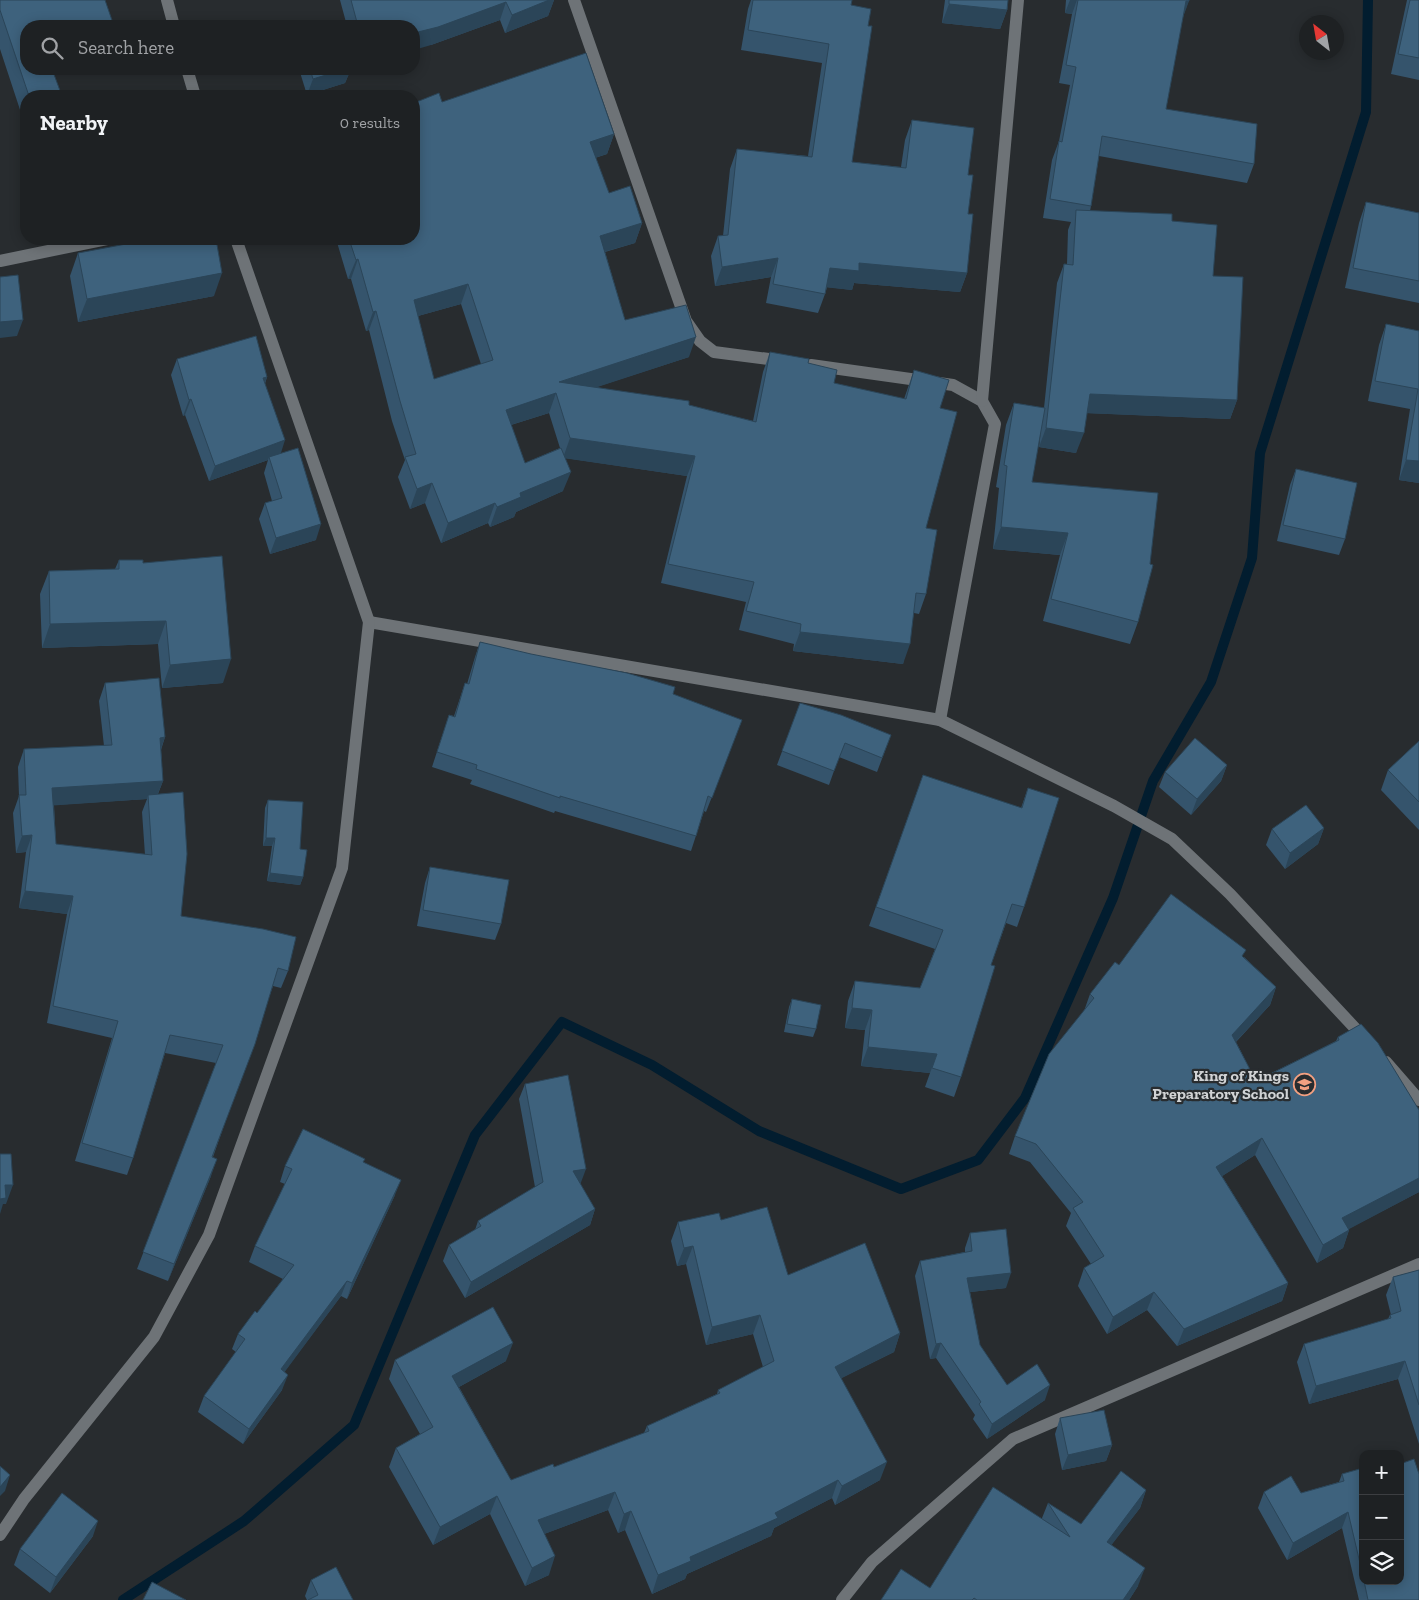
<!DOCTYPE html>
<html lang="en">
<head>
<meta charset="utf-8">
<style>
  body { margin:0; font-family:"Zilla Slab",serif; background:#2b2e30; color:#f1f3f6 }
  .controls { position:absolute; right:15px; bottom:15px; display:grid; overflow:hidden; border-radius:10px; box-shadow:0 2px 12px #0003 }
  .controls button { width:45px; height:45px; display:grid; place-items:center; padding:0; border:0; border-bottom:1px solid #3c3e41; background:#1e2123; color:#f1f3f6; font:25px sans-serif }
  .compass { position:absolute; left:1299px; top:15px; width:45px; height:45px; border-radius:50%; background:#1e2123; box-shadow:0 2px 12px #0003; rotate:329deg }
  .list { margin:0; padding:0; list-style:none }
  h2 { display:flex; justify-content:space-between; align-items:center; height:65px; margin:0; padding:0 20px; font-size:21px }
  h2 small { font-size:16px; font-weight:400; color:#a1a3a6 }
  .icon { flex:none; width:28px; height:28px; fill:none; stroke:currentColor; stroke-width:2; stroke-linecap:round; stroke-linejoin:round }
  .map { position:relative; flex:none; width:1419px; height:1600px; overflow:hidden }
  .search { position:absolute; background:#1e2123; box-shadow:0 2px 12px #0003; left:20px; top:20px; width:400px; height:55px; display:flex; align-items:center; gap:12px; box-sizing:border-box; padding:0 18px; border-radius:20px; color:#a1a3a6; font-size:19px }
  .panel { position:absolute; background:#1e2123; box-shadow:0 2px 12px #0003; left:20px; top:90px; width:400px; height:155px; border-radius:20px }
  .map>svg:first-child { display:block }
</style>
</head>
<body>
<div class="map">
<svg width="1419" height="1600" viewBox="0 0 1419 1600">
  <rect width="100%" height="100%" fill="#282c2f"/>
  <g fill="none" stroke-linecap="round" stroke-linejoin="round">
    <!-- stream -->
    <polyline stroke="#021d2f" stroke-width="10" points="123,1600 244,1521 354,1425 475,1135 562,1022 652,1065 759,1131 901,1189 978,1160 1025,1098 1113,898 1153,781 1211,682 1252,558 1260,453 1366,112 1368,0"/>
    <!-- minor -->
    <g stroke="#6e7377" stroke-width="12">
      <polyline points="167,0 174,26"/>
      <polyline points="574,0 686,321 700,341 714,352 784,361"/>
      <polyline points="187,69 195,96"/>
      <polyline points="0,261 107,239"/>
      <polyline points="811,365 953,385 982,401 995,424 940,720"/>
      <polyline points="982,401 1018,0"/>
      <polyline points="369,622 940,720 1114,806 1172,839 1230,894 1366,1040"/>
      <polyline points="1386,1062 1419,1100"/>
      <polyline points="0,1535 24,1499 154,1337 209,1235 342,868 369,622 236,239"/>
      <polyline points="842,1600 872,1562 1013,1439 1419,1264"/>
    </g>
  </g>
  <!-- wall -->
  <g fill="#35546c" fill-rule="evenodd">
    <polygon points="0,0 26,26 62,96 26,96 26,128 0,49"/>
    <polygon points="340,0 554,0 548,16 505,33 500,20 431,45 414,26 347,26"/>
    <polygon points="751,0 852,0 851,5 868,26 852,162 901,167 905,140 912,120 968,175 967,273 960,292 854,283 852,290 827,287 825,294 818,313 766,303 771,277 715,286 711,256 718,236 723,236 730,169 737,149 808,156 822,63 741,50 748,9"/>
    <polygon points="945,0 1008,0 1007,10 1000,29 942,23"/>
    <polygon points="1066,0 1189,0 1183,16 1166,109 1254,164 1247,183 1099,156 1091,206 1090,211 1172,221 1213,276 1237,400 1230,419 1087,413 1076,453 1039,447 1041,429 1032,482 1138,622 1130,644 1043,621 1060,555 993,549 999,488 996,487 1006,425 1014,403 1044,408 1057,283 1064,264 1067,264 1068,230 1071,222 1043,218 1052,160 1059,141 1070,85 1059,83 1072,14 1065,13"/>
    <polygon points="1407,0 1419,0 1419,80 1391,74"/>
    <polygon points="299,69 351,69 345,83 307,95"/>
    <path d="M442 102 614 134 607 154 595 158 609 193 642 223 635 243 605 252 625 320 689 357 596 387 689 405 753 421 763 372 770 352 808 363 834 383 904 399 914 370 940 408 926 528V594L919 614 914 613 903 664 793 651 794 644 739 630 746 602 661 583 687 476 565 458 563 491 516 512 514 517 490 527 488 523 441 543 425 503 410 509 398 477 405 460 392 421 369 330 366 331 351 279H348L336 239H414ZM461 304 481 364 434 379 418 316ZM549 413 560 448 525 463 511 425Z"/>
    <polygon points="1366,202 1419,213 1419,303 1345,288 1359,223"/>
    <polygon points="78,253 214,296 78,322 70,276"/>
    <polygon points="1386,324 1419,331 1419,483 1399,480 1410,409 1368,401 1379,345"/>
    <polygon points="177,359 267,377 265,384 280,454 316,540 270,554 259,519 265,503 272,501 264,473 268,460 209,481 185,415 183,416 171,375"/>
    <polygon points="1296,469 1345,539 1339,555 1277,541 1290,485"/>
    <polygon points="119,560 143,563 223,683 162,688 158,644 42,648 40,594 49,571 115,569"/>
    <polygon points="480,642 673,694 742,720 706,812 704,811 691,851 555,811 554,813 470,784 472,780 432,767 449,715 454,716 465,683 467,684 475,657"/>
    <path d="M105 683 165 737 161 750 163 781 158 794 181 916 288 971 281 988 273 986 213 1157 211 1176 168 1281 137 1269 216 1063 165 1053 133 1158 127 1175 75 1161 112 1038 47 1023 67 914 19 908 26 852 16 853 13 813 19 796 18 767 24 749 104 746 99 701ZM147 799 142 812 145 855 56 844 54 805Z"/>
    <polygon points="800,703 891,735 877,772 839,757 829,785 777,765"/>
    <polygon points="1419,741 1419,830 1381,790 1388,770"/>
    <polygon points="1227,765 1221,781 1191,815 1159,787 1165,772"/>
    <polygon points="923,775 1021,808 1028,788 1024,907 1017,927 1006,923 991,965 961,1077 954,1097 925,1087 930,1073 861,1066 865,1030 845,1028 848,1001 855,981 920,988 935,949 869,926"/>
    <polygon points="268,800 300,849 303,877 300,885 267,881 272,846 263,846 265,808"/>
    <polygon points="1324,828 1318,844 1285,869 1266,845 1272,829"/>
    <polygon points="430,867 501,924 495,940 417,926 425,883"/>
    <polygon points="1244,957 1276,987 1270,1005 1236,1042 1256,1081 1336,1041 1338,1037 1419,1110 1419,1192 1348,1229 1349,1230 1343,1248 1317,1263 1255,1155 1222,1176 1288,1283 1282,1301 1177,1346 1147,1310 1107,1334 1078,1286 1084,1268 1091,1264 1066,1226 1071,1213 1030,1162 1009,1154 1015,1136 1084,1011 1090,994 1119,965"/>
    <polygon points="792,999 816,1029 813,1037 784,1032 789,1007"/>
    <polygon points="525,1084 580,1184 595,1209 590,1225 465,1298 443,1261 449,1245 475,1230 478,1221 535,1187 519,1099"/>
    <polygon points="363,1162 395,1195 347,1299 341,1296 284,1372 282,1390 243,1444 198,1412 204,1396 236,1352 232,1349 238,1334 257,1313 283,1279 249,1262 255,1246 285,1184 280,1182 285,1166"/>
    <polygon points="721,1220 788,1275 900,1333 894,1352 841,1378 880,1480 835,1505 832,1498 774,1528 771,1536 687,1574 685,1579 652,1594 625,1530 618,1533 608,1510 544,1534 549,1575 525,1586 490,1514 433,1545 389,1467 396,1448 420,1434 389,1379 395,1360 506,1361 459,1387 511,1480 554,1467 644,1433 647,1426 717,1394 718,1390 763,1367 753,1334 706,1345 686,1264 677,1266 671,1241 678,1222"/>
    <polygon points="970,1233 1006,1288 970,1292 980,1345 1007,1385 1045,1400 987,1439 973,1419 975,1415 936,1358 930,1359 915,1276 920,1261 965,1252 965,1248"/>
    <polygon points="1419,1270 1419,1444 1398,1379 1309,1404 1297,1362 1304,1344 1388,1319 1390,1315 1391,1315 1386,1295 1393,1277"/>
    <polygon points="1060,1418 1112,1445 1106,1461 1062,1470 1055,1434"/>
    <polygon points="1363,1468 1363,1581 1400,1581 1419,1600 1359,1600 1342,1528 1287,1560 1258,1508 1264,1492 1301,1493 1339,1482 1342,1474"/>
    <polygon points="1146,1490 1140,1508 1111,1545 1138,1586 1129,1600 881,1600 930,1588 1042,1518 1048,1503 1081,1524"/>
    <polygon points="93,1536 50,1593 14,1565 20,1549"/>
    <polygon points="311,1580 353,1600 307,1600 305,1596"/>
  </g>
  <!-- shaded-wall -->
  <g fill="#2b4558">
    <polygon points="549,0 554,0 548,16 505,33 512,15"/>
    <polygon points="1070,0 1077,0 1072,14 1065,13"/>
    <polygon points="1186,1 1189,1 1182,20"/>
    <polygon points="506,2 500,20 431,45 414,50 414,33"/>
    <polygon points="949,4 1007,10 1000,29 942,23"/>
    <polygon points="345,69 351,69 345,83 307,95 313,79"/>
    <polygon points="614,134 607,154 582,162 590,142"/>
    <polygon points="642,223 635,243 593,255 600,236"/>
    <polygon points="778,258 771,277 715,286 722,267"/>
    <polygon points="358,259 351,279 348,279 356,260"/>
    <polygon points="859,263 967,273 960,292 854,283 852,290 823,287 830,268"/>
    <polygon points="222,273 214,296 78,322 87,299"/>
    <polygon points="468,284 461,304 407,319 414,300"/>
    <polygon points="376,311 369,330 366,331 373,312"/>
    <polygon points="23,320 17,336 0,338 0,322"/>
    <polygon points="696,337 689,357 558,400 556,393 549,413 498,429 506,410 559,382"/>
    <polygon points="267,377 261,393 263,378"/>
    <polygon points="1090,394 1237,400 1230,419 1083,413"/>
    <polygon points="191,399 185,415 183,416 189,400"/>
    <polygon points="1046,428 1084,433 1076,453 1039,447"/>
    <polygon points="570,438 695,456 687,476 563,458"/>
    <polygon points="285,440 280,456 269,457 268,460 209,481 215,466"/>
    <polygon points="1406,460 1419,461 1419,483 1399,480"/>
    <polygon points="571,472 563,491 516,512 514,517 490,527 497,507 520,493"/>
    <polygon points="432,483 425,503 410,509 417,489"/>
    <polygon points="495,503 488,523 441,543 448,523"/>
    <polygon points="321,524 316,540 270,554 276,538"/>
    <polygon points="1001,527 1068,533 1060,555 993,549"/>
    <polygon points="166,621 158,644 42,648 50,624"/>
    <polygon points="800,632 910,644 903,664 793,651"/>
    <polygon points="231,659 223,683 162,688 170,665"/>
    <polygon points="165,737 159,754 160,738"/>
    <polygon points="1227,765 1221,781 1191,815 1197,799"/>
    <polygon points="163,781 156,798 148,795 147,799 46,806 52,788"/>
    <polygon points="1324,828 1318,844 1285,869 1290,853"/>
    <polygon points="32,835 26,852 16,853 22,836"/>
    <polygon points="266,838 275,838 272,846 263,846"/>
    <polygon points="270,873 303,877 300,885 267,881"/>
    <polygon points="25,891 73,896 67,914 19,908"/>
    <polygon points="1276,987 1270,1005 1226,1052 1232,1035"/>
    <polygon points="852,1008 872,1010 865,1030 845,1028"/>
    <polygon points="868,1047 937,1054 930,1073 861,1066"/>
    <polygon points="1262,1138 1255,1155 1210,1184 1216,1167"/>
    <polygon points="217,1159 211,1176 168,1281 174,1264"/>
    <polygon points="586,1169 580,1185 573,1171"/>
    <polygon points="1419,1178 1419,1192 1336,1236 1342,1218"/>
    <polygon points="401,1180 395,1195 347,1299 352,1283"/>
    <polygon points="5,1185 13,1185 6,1204 3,1204 0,1214 0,1199"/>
    <polygon points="595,1209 590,1225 465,1298 471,1282"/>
    <polygon points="1349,1230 1343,1248 1317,1263 1323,1245"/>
    <polygon points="693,1246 686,1264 677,1266 684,1248"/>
    <polygon points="1011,1273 1006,1288 962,1293 967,1278"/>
    <polygon points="347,1281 341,1296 275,1385 281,1369"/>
    <polygon points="1288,1283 1282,1301 1177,1346 1184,1329"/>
    <polygon points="1154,1292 1147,1310 1107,1334 1113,1317"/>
    <polygon points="760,1315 753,1334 706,1345 712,1327"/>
    <polygon points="900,1333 894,1352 828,1385 835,1367"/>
    <polygon points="513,1343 506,1361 446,1394 452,1376"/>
    <polygon points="941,1343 936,1358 930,1359 936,1344"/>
    <polygon points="1405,1361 1398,1379 1309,1404 1316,1386"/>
    <polygon points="288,1375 282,1390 243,1444 249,1429"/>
    <polygon points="1050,1385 1045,1400 987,1439 992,1424"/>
    <polygon points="1112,1445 1106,1461 1062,1470 1068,1455"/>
    <polygon points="887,1462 880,1480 835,1505 842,1486"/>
    <polygon points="10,1475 5,1491 0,1496 0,1487"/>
    <polygon points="838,1480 832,1498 774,1528 771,1536 687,1574 685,1579 652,1594 658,1575 690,1557"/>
    <polygon points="1146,1490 1140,1508 1100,1560 1107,1542"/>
    <polygon points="615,1492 608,1510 531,1539 538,1520"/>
    <polygon points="497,1496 490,1514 433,1545 440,1527"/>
    <polygon points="631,1511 625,1530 618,1533 624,1514"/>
    <polygon points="1348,1512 1342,1528 1287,1560 1293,1543"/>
    <polygon points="98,1521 93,1536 50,1593 56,1577"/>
    <polygon points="555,1556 549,1575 525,1586 532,1568"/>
    <polygon points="1145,1568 1138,1586 1129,1600 1123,1600"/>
  </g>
  <!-- building -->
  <g fill="#3e627d" stroke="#2b4558" fill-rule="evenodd">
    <polygon points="0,0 105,0 114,26 26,26 26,69 52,69 62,96 29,96 0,10"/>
    <polygon points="351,0 549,0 512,15 506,2 438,27 414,33 414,26 358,26"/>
    <polygon points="753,0 852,0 851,5 871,9 868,26 872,26 852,162 906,168 912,120 974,128 968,175 973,175 968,214 973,214 967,273 859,263 859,271 830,268 825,294 773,284 778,258 722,267 718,236 728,235 737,149 812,157 829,44 748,30"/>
    <polygon points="949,0 1008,0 1007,10 949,4"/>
    <polygon points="1078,0 1189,0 1189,1 1186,1 1166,109 1257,124 1254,164 1102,136 1091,206 1050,199 1059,141 1062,142 1076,67 1066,65"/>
    <polygon points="1410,0 1419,0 1419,58 1398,54"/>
    <path d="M586 53 614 134 590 142 609 193 630 186 642 223 600 236 625 320 686 305 696 337 559 382 689 401V405L756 422 770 352 809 359 808 363 837 370 834 383 906 399 914 370 949 380 940 408 957 412 926 528 937 530 926 594 916 593 910 644 800 632 801 624 746 611 754 582 668 564 695 456 570 438 556 393 506 410 525 463 561 448 571 472 520 493 521 497 497 507 495 503 448 523 432 483 417 489 405 457 416 454 400 401 376 311 373 312 358 259 356 260 349 239H414V103L439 93 442 102ZM468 284 493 360 434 379 414 300Z"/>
    <polygon points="310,69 345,69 313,79"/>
    <polygon points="1366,202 1419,213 1419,281 1353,268"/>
    <polygon points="1076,210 1172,214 1172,221 1217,225 1213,276 1243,277 1237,400 1090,394 1084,433 1046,428 1064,264 1073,265"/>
    <polygon points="153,239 216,239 222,273 87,299 78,253"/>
    <polygon points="18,275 23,320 0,322 0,277"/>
    <polygon points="1386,324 1419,331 1419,461 1406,460 1418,389 1375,381"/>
    <polygon points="256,336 267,377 263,378 285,440 215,466 191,399 189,400 177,359"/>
    <polygon points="1014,403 1045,408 1032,482 1158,493 1150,564 1153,565 1138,622 1051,599 1068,533 1001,527 1007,466 1004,465"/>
    <polygon points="298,448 321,524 276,538 265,503 282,498 269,457"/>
    <polygon points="1296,469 1357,483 1345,539 1283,525"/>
    <polygon points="222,556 231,659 170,665 166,621 50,624 49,571 119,569 119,560 143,560 143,563"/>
    <polygon points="480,642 531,654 627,673 675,687 673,694 742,720 712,798 708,796 696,836 560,796 560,798 476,769 477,765 437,752 449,715 455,717 465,683 469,684"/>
    <polygon points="159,678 165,737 160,738 163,781 52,788 56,844 152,855 148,795 183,792 187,854 181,916 263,929 296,937 288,971 278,968 255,1044 212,1157 217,1159 174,1264 143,1252 223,1045 170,1035 133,1158 82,1143 118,1021 53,1006 73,896 25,891 32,835 22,836 19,795 26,795 24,749 112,745 105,683"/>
    <polygon points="800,703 841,715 891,735 882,758 845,743 834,771 782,751"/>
    <polygon points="1195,738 1227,765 1197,799 1165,772"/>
    <polygon points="1419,741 1419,802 1388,770"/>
    <polygon points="923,775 1022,808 1028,788 1059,798 1024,907 1012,904 991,965 995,966 961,1077 932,1068 937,1054 868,1047 872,1010 852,1008 855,981 920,988 943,930 876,907"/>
    <polygon points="268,800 303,802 300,849 307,850 303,877 270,873 275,838 266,838"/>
    <polygon points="1306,805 1324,828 1290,853 1272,829"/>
    <polygon points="430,867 509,880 501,924 423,910"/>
    <polygon points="1171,894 1246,950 1242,956 1276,987 1232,1035 1256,1081 1339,1040 1338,1037 1361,1024 1378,1043 1419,1110 1419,1178 1342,1218 1349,1230 1323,1245 1262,1138 1216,1167 1288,1283 1184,1329 1154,1292 1113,1317 1084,1268 1104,1256 1073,1208 1083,1202 1036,1144 1015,1136 1049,1054 1094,998 1090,994 1115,962 1119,965"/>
    <polygon points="792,999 821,1005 816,1029 787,1024"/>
    <polygon points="568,1075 586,1169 573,1171 595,1209 471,1282 449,1245 481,1226 478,1221 543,1182 525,1084"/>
    <polygon points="303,1129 365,1159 363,1162 401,1180 352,1283 347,1281 281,1369 288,1375 249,1429 204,1396 245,1339 238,1334 255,1311 257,1313 294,1265 255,1246 292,1169 285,1166"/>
    <polygon points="0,1154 11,1154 13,1185 5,1185 6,1198 0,1199"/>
    <polygon points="767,1207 788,1275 865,1243 900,1333 835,1367 887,1462 842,1486 838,1480 775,1513 778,1518 690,1557 691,1561 658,1575 631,1511 624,1514 615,1492 538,1520 555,1556 532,1568 497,1496 440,1527 396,1448 433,1427 395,1360 493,1307 513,1343 452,1376 511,1480 553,1464 554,1467 649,1431 647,1426 720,1393 718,1390 774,1361 760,1315 712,1327 693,1246 684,1248 678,1222 719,1213 721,1220"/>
    <polygon points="1006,1229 1011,1273 967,1278 980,1345 1007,1385 1037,1364 1050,1385 992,1424 979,1404 981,1402 941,1343 936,1344 920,1261 972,1251 970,1233"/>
    <polygon points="1419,1270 1419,1405 1405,1361 1316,1386 1304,1344 1391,1318 1390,1315 1401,1311 1393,1277"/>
    <polygon points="1104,1410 1112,1445 1068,1455 1060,1418"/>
    <polygon points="1414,1459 1419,1474 1419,1600 1368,1600 1364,1581 1400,1581 1400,1464"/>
    <polygon points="0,1466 10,1475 0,1487"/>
    <polygon points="1363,1468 1363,1576 1348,1512 1293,1543 1264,1492 1291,1476 1301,1493 1344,1481 1342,1474"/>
    <polygon points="1121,1471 1146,1490 1107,1542 1145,1568 1123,1600 977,1600 974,1598 972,1600 881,1600 901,1569 930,1588 993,1487 1070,1537 1048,1503 1081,1524"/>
    <polygon points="62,1493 98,1521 56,1577 20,1549"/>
    <polygon points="336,1567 353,1600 308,1600 318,1595 311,1580"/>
    <polygon points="152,1582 186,1600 143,1600"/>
  </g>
  <!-- icons -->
  <defs>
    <symbol id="school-ring" viewBox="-11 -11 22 22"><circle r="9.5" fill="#282c2f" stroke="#f3a081" stroke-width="1.5"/><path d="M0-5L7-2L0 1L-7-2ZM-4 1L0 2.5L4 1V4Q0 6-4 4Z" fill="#f3a081"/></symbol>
  </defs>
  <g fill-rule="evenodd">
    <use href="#school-ring" x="1292" y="1072" width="25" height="25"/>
  </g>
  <g text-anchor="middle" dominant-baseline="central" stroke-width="4.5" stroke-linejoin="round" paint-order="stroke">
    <!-- poi labels -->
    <g font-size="16" font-weight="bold" fill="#d1d3d5" stroke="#282c2f" text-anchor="end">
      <text x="1289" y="1075">King of Kings<tspan x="1289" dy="18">Preparatory School</tspan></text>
    </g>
  </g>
</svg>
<div class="controls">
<button>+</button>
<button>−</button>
<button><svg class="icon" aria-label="layers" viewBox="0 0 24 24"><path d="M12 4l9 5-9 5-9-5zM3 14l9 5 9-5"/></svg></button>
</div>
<svg class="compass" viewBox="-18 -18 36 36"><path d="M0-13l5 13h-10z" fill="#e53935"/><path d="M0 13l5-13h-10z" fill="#a1a3a6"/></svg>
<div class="search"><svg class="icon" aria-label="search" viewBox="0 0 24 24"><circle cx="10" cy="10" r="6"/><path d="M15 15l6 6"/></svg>Search here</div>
<section class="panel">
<h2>Nearby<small>0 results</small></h2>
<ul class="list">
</ul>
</section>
</div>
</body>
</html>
